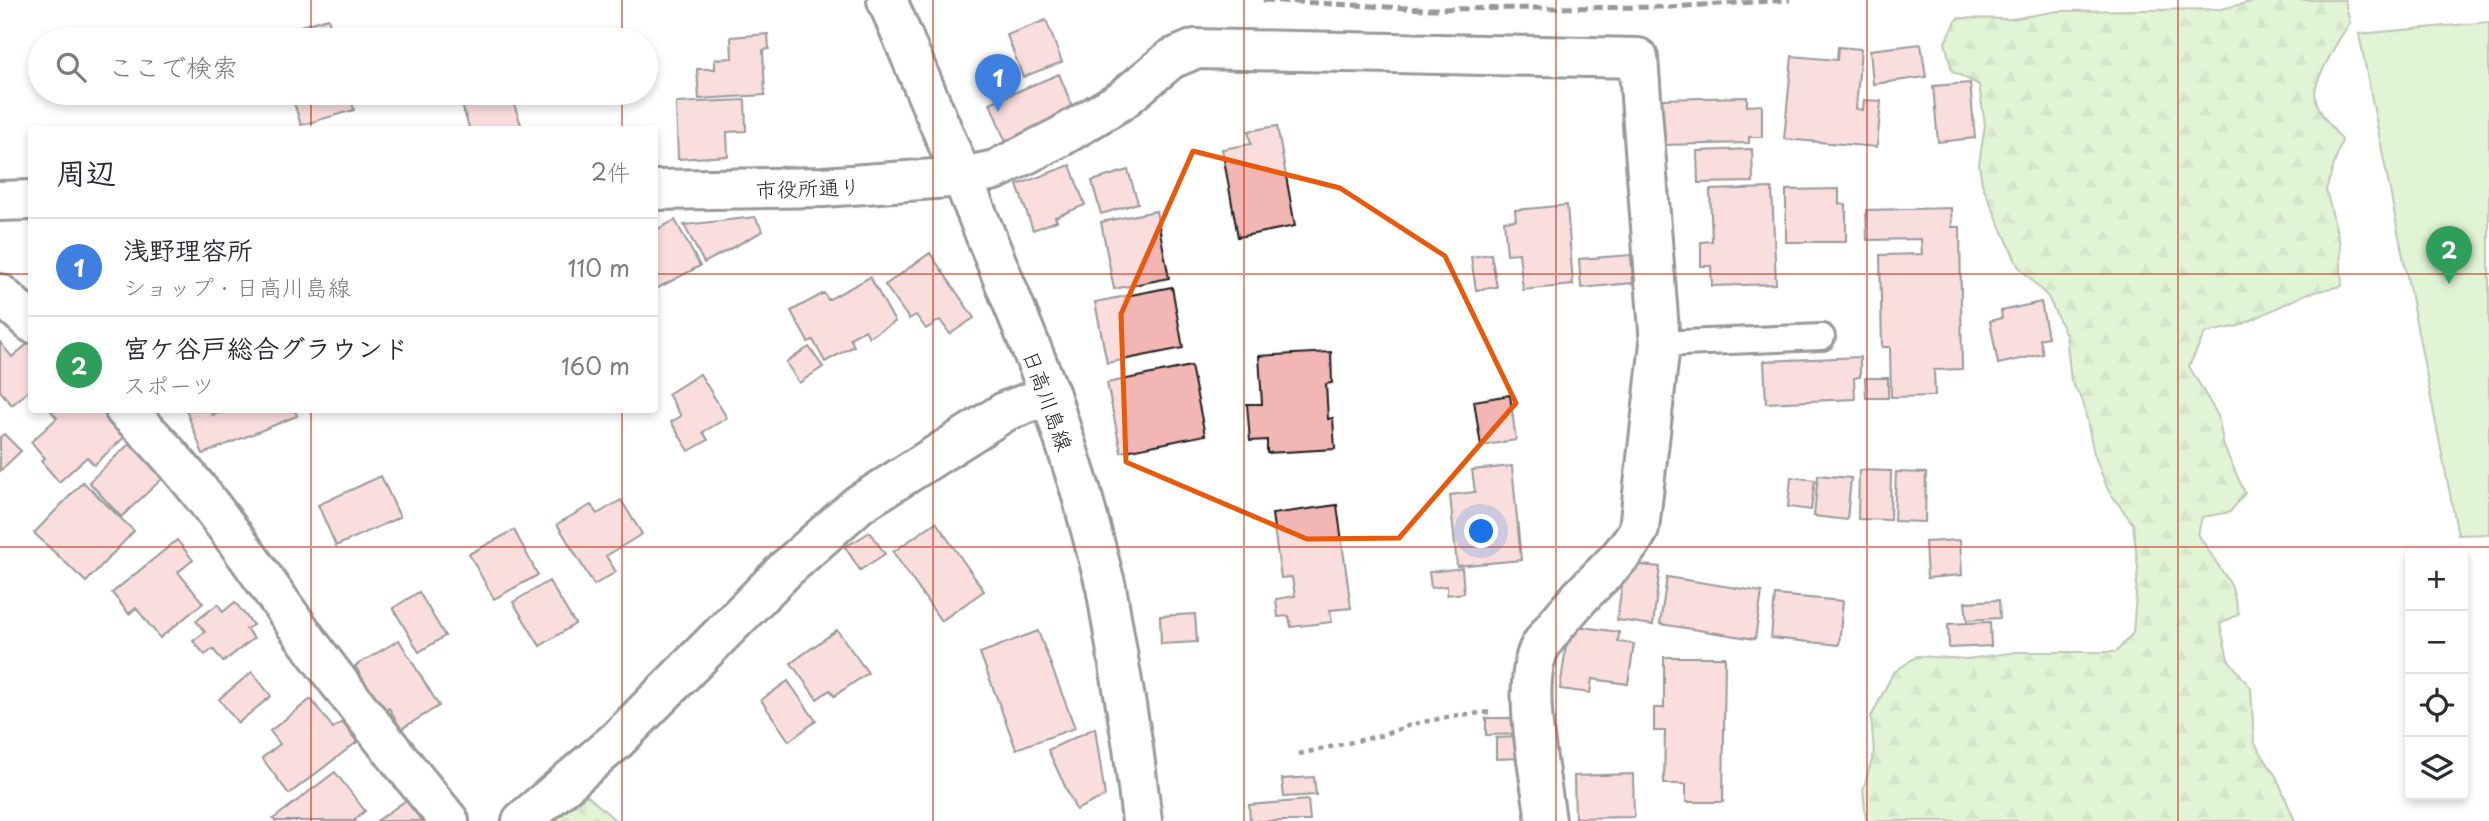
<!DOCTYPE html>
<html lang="ja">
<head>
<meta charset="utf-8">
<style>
  body { margin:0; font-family:"Playpen Sans","Klee One",sans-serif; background:#f7f7f7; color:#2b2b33 }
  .controls { position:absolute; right:21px; bottom:21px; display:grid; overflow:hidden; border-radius:7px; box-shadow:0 4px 10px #0003 }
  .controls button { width:63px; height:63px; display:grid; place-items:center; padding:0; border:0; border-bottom:2px solid #e1e1e2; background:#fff; color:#2b2b33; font:35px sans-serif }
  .you { position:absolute; left:1482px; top:532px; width:24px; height:24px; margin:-18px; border:5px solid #fff; border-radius:50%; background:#1a73e8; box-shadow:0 0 0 10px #1a73e833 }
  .badge { display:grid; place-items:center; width:46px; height:46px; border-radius:50%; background:#b45309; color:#fff; font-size:23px; font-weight:700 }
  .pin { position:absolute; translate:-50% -58px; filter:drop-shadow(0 2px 4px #0008) }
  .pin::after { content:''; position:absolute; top:37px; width:24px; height:21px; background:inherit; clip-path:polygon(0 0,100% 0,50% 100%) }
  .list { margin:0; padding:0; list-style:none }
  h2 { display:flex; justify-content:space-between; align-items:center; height:91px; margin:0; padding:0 28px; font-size:30px }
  h2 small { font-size:23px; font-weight:400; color:#7c7c81 }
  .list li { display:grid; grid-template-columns:46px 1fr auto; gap:21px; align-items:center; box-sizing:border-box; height:98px; padding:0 28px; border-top:2px solid #e1e1e2 }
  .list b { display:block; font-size:26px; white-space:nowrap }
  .list p { margin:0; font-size:23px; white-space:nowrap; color:#7c7c81 }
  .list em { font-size:23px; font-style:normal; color:#7c7c81 }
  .icon { flex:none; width:38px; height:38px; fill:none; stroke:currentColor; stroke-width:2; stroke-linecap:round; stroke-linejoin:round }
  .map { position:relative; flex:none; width:2489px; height:821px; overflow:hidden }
  .search { position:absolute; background:#fff; box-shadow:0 4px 10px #0003; left:28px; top:28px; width:630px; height:77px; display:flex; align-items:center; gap:18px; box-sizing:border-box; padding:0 24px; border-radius:38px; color:#7c7c81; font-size:26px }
  .panel { position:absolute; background:#fff; box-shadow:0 4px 10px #0003; left:28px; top:126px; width:630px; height:287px; border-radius:7px }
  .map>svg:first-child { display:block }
</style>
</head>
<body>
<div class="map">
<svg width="2489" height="821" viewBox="0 0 2489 821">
  <defs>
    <pattern id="forest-firs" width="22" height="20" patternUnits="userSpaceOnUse" patternTransform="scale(1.75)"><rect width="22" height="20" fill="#bde6a2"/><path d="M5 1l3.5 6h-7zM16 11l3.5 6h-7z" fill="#a2c58b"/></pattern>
    <pattern id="cemetery-stones" width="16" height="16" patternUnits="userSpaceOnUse" patternTransform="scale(1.75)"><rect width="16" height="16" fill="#bde6a2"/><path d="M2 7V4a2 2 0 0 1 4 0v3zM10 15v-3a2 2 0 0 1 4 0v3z" fill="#a2c58b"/></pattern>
  </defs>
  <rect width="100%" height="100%" fill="#fff"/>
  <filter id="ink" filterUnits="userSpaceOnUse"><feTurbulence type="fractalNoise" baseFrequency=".0143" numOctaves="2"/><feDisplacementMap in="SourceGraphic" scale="14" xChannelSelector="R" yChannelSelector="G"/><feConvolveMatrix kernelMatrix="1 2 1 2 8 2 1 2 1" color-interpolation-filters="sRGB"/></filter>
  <g filter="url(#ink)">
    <!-- green -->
    <polygon fill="#bde6a2" stroke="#6c815f" stroke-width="2" points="2489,22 2489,534 2458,535 2359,34"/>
    <!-- forest -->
    <path fill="url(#forest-firs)" stroke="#6c815f" stroke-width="2" d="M2259 0H2345L2350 23C2341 35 2316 78 2315 92 2315 110 2332 127 2342 140L2326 190 2340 244 2342 286 2306 294 2239 326 2205 333 2189 366 2218 416 2224 447 2245 493 2230 512 2202 517 2198 534 2231 585 2239 614 2220 624 2228 659 2251 688 2254 742 2277 778 2295 821H1866L1863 789 1874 753 1871 717 1893 673 1917 656 1967 659 2016 652H2116L2133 633 2138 568 2133 524 2108 490 2094 454 2083 401 2071 381 2066 335 2048 297 2018 266 1982 184 1979 164 1985 125 1979 85 1952 71 1945 42 1958 18 2011 19 2058 11 2221 9Z"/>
    <!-- cemetery -->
    <polygon fill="url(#cemetery-stones)" stroke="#6c815f" stroke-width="2" points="587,795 616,821 554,821"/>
    <!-- building -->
    <g fill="#f2b7b4" stroke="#1c1c1c" stroke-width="2">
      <polygon points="328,18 335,40 275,40 273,34"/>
      <polygon points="1046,20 1062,62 1023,77 1007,35"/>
      <polygon points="768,34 769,49 763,50 765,95 699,99 697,69 715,69 715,59 732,58 731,37"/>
      <polygon points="1921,44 1926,77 1873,84 1870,50"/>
      <polygon points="1838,47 1861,49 1856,109 1863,110 1864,100 1881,101 1877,147 1784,139 1792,56 1837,60"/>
      <polygon points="1059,74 1075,113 1006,143 990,103"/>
      <polygon points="1970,83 1975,138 1938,142 1933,86"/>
      <polygon points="291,93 350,93 354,110 301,125"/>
      <polygon points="458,93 510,93 523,130 470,130"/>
      <polygon points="1747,97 1747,106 1762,105 1762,137 1749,137 1749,143 1660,145 1659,99"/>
      <polygon points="745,100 746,131 727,132 728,156 678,159 676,103"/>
      <polygon points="1277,126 1295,226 1238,237 1222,149 1251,144 1248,131"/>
      <polygon points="1752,149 1753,182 1698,183 1697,151"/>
      <polygon points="1070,165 1085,205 1055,217 1057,221 1033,230 1017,185"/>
      <polygon points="1128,170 1138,203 1101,214 1092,181"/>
      <polygon points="1772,188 1776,284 1712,286 1711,266 1701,266 1701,242 1712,241 1710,190"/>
      <polygon points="1839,189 1839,204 1846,205 1846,242 1786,242 1786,190"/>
      <polygon points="1567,205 1573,285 1523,290 1519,253 1507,254 1504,221 1516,220 1515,210"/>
      <polygon points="1951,208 1952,227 1960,227 1962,369 1934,370 1935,396 1891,397 1890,347 1882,347 1880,255 1922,254 1921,239 1867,240 1866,210"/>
      <polygon points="1156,211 1169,278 1114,289 1101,222"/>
      <polygon points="755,217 763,231 704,263 684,225"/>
      <polygon points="675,220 700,266 654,290 654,231"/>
      <polygon points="930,253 974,318 950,334 940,320 926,329 916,315 909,319 885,285"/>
      <polygon points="1491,254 1497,287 1476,290 1471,257"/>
      <polygon points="1631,255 1633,283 1581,288 1579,259"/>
      <polygon points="870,277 895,322 869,337 865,330 850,338 854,346 825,362 813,340 808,342 791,311 824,293 828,300"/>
      <polygon points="1172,287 1183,348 1107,363 1095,302"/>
      <polygon points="2041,302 2048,337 2040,339 2043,354 1998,364 1990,321 2002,318 2001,311"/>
      <polygon points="32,340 32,388 12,405 0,391 0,342 12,357"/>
      <polygon points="809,347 823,367 799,383 786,362"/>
      <polygon points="1331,352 1332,383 1326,384 1328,419 1333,418 1335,449 1267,453 1267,440 1250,441 1247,404 1262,404 1259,356"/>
      <polygon points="1860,357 1860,377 1854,378 1855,399 1766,403 1764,361"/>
      <polygon points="1191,366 1205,435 1121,452 1107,383"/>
      <polygon points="700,374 727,418 703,432 708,440 689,451 671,422 681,416 668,394"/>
      <polygon points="1865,378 1888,378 1888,398 1866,398"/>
      <polygon points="1510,395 1516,440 1481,446 1474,401"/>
      <polygon points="53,410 108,410 129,433 94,465 87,457 59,482 41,461 45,458 31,442 57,418 51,411"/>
      <polygon points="186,410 210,410 212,415 228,410 295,410 297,416 203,454"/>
      <polygon points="4,434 21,451 0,471 0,437"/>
      <polygon points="130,443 149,464 154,458 163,468 157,473 162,479 121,517 89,482"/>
      <polygon points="1512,466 1521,560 1457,566 1450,495 1475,492 1472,470"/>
      <polygon points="1859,470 1891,471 1890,520 1858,519"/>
      <polygon points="1896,472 1926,473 1925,522 1894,521"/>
      <polygon points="1818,475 1851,478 1847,520 1814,516"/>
      <polygon points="381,476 400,517 336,546 318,505"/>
      <polygon points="1791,477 1815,480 1811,510 1788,507"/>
      <polygon points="83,482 134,531 86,582 34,533"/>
      <polygon points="621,500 642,534 606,556 616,572 594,585 557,524 591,505 597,514"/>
      <polygon points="1337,505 1351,608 1330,610 1332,622 1291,627 1289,616 1278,617 1276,599 1295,596 1292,577 1281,578 1272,514"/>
      <polygon points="936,522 984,591 941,621 893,552"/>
      <polygon points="514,530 538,575 494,599 469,554"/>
      <polygon points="870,532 885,554 860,570 845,547"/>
      <polygon points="177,540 193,560 178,572 203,603 160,638 136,608 129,614 112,593"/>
      <polygon points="1960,540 1962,575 1927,578 1925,542"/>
      <polygon points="1625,563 1660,567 1653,625 1617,620"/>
      <polygon points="1462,568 1464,593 1447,595 1447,586 1431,588 1429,572"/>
      <polygon points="1667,577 1762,592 1755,639 1660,624"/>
      <polygon points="549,581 575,624 540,646 513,602"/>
      <polygon points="419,592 445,636 419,652 393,608"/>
      <polygon points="1775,595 1843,601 1839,645 1771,638"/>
      <polygon points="1999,600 2000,618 1967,620 1965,602"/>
      <polygon points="235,602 253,625 246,629 254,638 223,662 213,649 205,655 193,641 205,632 196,621 218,604 223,612"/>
      <polygon points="1195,614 1197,642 1161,644 1160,616"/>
      <polygon points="1990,622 1991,646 1949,648 1948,624"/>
      <polygon points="1569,625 1619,632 1618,642 1634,644 1628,684 1592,679 1590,693 1560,689"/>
      <polygon points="837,630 868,673 834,696 830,690 817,699 791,663"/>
      <polygon points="1038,631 1075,728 1016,749 980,653"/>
      <polygon points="399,640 439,706 401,729 389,708 382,712 355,666"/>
      <polygon points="1664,657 1725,657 1723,802 1686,802 1686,784 1664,784 1665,731 1654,731 1654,708 1664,708"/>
      <polygon points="252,672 271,696 238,723 219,699"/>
      <polygon points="788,681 816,721 789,741 761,700"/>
      <polygon points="311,699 333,728 342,722 357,742 289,794 262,758 280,744 270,731"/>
      <polygon points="1486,718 1522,718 1522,734 1486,735"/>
      <polygon points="1095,728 1105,796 1076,810 1048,750"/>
      <polygon points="1519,737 1520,758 1496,759 1496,738"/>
      <polygon points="335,772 365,811 355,819 356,821 275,821 273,819"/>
      <polygon points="1633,774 1634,817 1575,818 1574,776"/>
      <polygon points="1314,777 1316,795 1284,797 1282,779"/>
      <polygon points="412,796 430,821 377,821"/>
      <polygon points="1308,800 1310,821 1250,821 1249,805"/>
    </g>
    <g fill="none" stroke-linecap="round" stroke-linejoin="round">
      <defs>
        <polyline id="service" points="1660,344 1822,337"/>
        <g id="minor">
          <path d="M962 177 995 170 1060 137 1122 100 1171 59 1195 49 1638 58 1660 344 1639 529C1625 556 1601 575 1580 597 1568 611 1549 631 1540 647 1520 684 1541 779 1546 821"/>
          <polyline points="0,294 32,323"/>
          <path d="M125 410C197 476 250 561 307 640 352 702 401 761 449 821"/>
          <polyline points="522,821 616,741 787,568 859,504 1006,411 1050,395"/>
        </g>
        <g id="tertiary">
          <polyline points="654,190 823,187 962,177"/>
          <polyline points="0,201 32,200"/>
        </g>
        <polyline id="primary" points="887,0 962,177 1050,395 1081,492 1106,587 1133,747 1142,821"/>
      </defs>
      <!-- service casing -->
      <use href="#service" stroke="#1c1c1c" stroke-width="30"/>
      <!-- minor casing -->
      <use href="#minor" stroke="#1c1c1c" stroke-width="44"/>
      <!-- tertiary casing -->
      <use href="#tertiary" stroke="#1c1c1c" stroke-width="44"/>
      <!-- primary casing -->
      <use href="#primary" stroke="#1c1c1c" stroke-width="44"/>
      <!-- path -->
      <polyline stroke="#1c1c1c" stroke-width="4.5" stroke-dasharray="5 5" stroke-linecap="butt" points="1299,754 1383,735 1413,724 1458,715 1493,712"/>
      <!-- service -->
      <use href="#service" stroke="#fff" stroke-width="24"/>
      <!-- minor -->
      <use href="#minor" stroke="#fff" stroke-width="38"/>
      <!-- tertiary -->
      <use href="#tertiary" stroke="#fff" stroke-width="38"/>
      <!-- primary -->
      <use href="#primary" stroke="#fff" stroke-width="38"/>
      <!-- rail -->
      <polyline stroke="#1c1c1c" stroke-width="5" stroke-dasharray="10 5" stroke-linecap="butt" points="1263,0 1424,9 1668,7 1790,0"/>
    </g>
  </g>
  <!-- marked area -->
  <path d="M0 0H2489V821H0ZM1193 151 1340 188 1445 256 1516 403 1399 538 1307 539 1126 462 1121 314Z" fill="#fff" fill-opacity=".55" fill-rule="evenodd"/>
  <path fill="none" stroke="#e8590c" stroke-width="5" stroke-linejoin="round" d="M1193 151 1340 188 1445 256 1516 403 1399 538 1307 539 1126 462 1121 314Z"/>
  <!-- grid -->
  <path fill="none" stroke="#c8321e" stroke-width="2" stroke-opacity="0.55" d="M311 0V40M622 0V40M933 0V821M1244 0V821M1556 0V821M1867 0V821M2178 0V821M311 93V130M622 93V130M0 274H32M654 274H2489M311 410V821M622 410V821M0 547H2489"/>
  <g text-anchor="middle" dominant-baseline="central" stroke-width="7" stroke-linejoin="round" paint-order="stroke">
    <!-- street labels -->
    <g font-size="21" fill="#1c1c1c" stroke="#fff">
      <text transform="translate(808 187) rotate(-2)">市役所通り</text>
      <text transform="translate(1049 400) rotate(70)">日高川島線</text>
    </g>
  </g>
</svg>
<div class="controls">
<button>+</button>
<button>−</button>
<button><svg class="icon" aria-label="locate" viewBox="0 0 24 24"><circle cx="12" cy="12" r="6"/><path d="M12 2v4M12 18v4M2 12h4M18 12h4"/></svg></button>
<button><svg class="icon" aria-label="layers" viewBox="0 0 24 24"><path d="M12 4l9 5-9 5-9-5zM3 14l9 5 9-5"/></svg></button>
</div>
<div class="you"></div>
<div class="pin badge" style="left:998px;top:112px;background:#3f7fe0">1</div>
<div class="pin badge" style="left:2449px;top:284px;background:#2e9e5b">2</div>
<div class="search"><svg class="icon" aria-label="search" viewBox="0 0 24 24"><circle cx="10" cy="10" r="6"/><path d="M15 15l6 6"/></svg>ここで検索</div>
<section class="panel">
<h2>周辺<small>2件</small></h2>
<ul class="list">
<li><span class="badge" style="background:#3f7fe0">1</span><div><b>浅野理容所</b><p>ショップ · 日高川島線</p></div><em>110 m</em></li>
<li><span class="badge" style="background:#2e9e5b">2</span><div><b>宮ケ谷戸総合グラウンド</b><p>スポーツ</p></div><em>160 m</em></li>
</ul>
</section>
</div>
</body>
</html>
